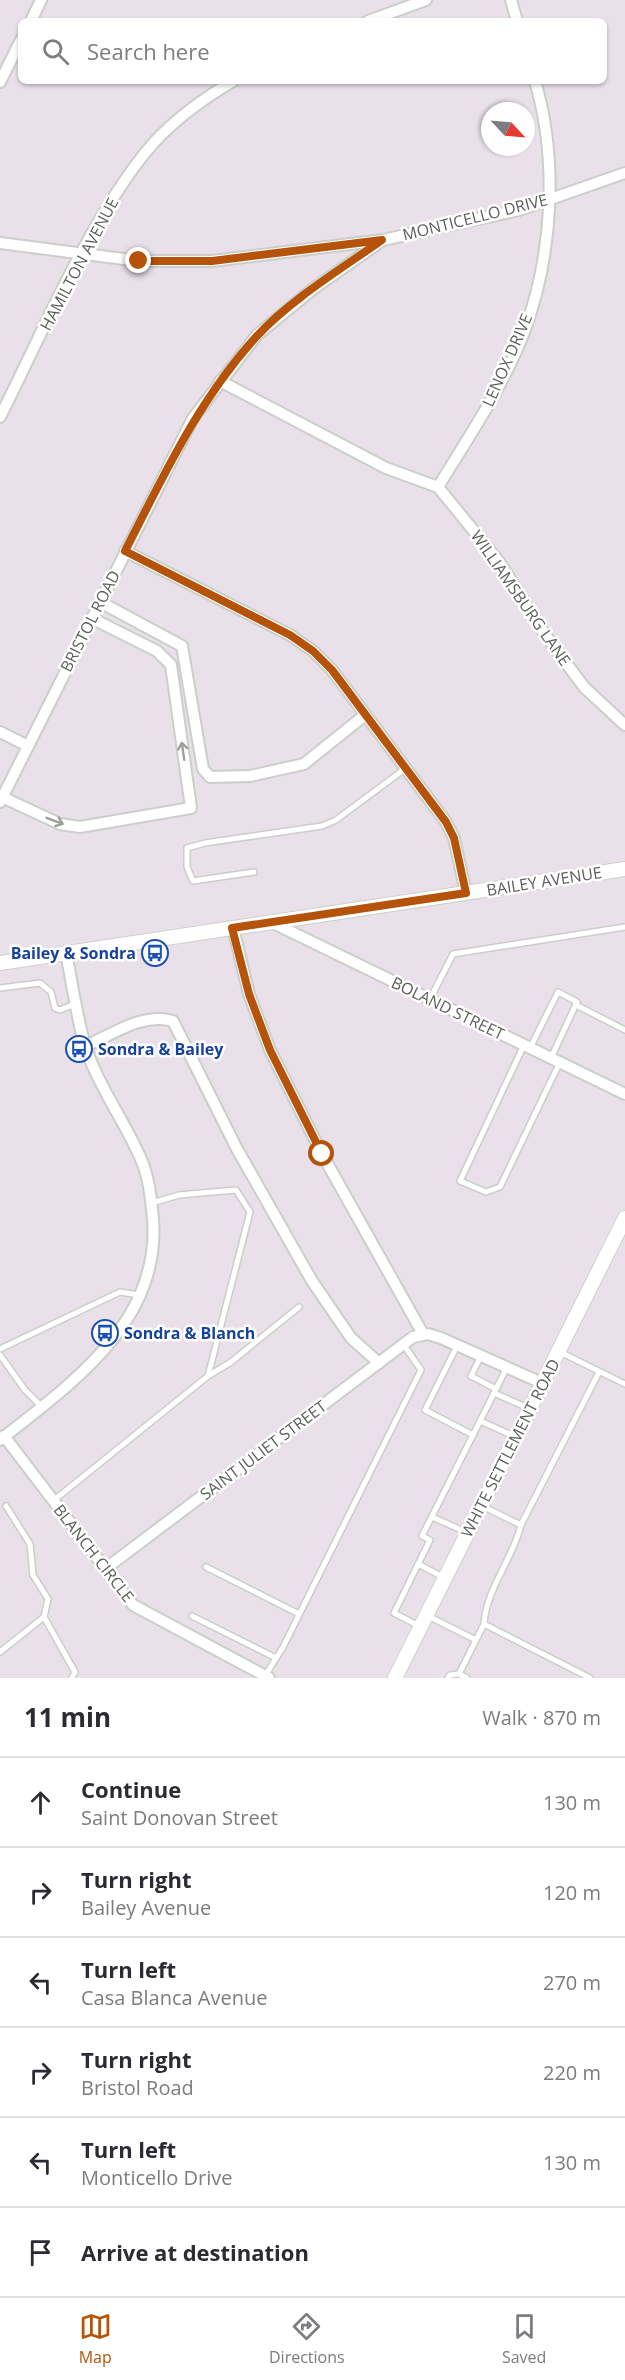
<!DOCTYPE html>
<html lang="en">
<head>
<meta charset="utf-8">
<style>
  body { margin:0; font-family:"Open Sans",sans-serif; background:#f7f7f7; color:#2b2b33 }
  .compass { position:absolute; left:481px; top:102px; width:54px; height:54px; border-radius:50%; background:#fff; box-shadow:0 2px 4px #0004; rotate:116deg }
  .stop { position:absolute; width:18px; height:18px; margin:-14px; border:4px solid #b45309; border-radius:50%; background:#fff }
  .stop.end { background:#b45309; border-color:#fff; box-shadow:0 2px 6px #0008 }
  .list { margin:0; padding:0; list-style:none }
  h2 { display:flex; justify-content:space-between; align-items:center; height:78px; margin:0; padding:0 24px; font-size:26px }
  h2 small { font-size:20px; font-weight:400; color:#7c7c81 }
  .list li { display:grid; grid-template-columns:39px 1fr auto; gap:18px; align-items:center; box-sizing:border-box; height:90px; padding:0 24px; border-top:2px solid #e1e1e2 }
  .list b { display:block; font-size:22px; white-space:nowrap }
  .list p { margin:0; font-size:20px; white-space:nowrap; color:#7c7c81 }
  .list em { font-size:20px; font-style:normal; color:#7c7c81 }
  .icon { flex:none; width:33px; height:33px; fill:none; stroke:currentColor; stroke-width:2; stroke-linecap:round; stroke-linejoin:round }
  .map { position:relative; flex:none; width:625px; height:1678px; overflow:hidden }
  .search { position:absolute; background:#fff; box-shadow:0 2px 4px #0004; left:18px; right:18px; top:18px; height:66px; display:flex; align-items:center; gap:15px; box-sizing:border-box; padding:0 21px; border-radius:9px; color:#7c7c81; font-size:22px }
  .sheet { height:618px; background:#fff }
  nav { display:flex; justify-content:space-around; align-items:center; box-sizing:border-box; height:84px; border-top:2px solid #e1e1e2; background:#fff; font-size:16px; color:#7c7c81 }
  nav a { display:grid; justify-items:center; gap:3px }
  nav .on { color:#b45309 }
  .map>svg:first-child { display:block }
</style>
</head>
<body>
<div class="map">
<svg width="625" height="1678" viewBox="0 0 625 1678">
  <rect width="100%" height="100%" fill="#e9e0ea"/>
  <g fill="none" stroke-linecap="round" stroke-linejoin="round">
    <defs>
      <g id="lane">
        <polyline points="254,872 193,881 187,867 187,848 205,843 322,826 336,820 406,768"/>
        <polyline points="0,988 40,983 51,992 55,1008 60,1010 75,1004"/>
        <polyline points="430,999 453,954 625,927"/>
        <polyline points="576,1005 625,1030"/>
        <polyline points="524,1045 460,1181 486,1192 500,1187 560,1062"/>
        <polyline points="530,1048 558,992 577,1002 551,1058"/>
        <polyline points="0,1349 120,1292 139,1295"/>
        <polyline points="560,1352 625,1384"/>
        <polyline points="0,1355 25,1390 41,1406"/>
        <polyline points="481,1356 471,1376 496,1389"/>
        <polyline points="208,1376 231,1362 299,1307"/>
        <polyline points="494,1393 528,1408"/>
        <polyline points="480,1421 514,1436"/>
        <polyline points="473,1435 507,1367"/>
        <polyline points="53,1501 208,1376 250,1212 236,1190 179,1195 152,1203"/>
        <polyline points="6,1506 30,1544 33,1575 48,1599 44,1617 75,1672 72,1678"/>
        <polyline points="482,1506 521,1525"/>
        <polyline points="432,1517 466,1532"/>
        <polyline points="418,1564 443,1577"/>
        <polyline points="206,1567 299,1614"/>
        <polyline points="426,1615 476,1640"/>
        <polyline points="192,1616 276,1658"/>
        <path d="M484 1624C486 1589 513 1559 521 1525L599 1372"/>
        <polyline points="419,1626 394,1613 430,1540 422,1536 473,1435 425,1410 457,1346"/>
        <polyline points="0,1652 44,1617"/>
        <polyline points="265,1676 283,1647 421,1370 403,1344"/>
        <polyline points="448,1678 450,1675 459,1674"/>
        <polyline points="467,1678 459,1674 484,1624 590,1678"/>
      </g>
      <g id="street">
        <polyline points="511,0 517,21"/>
        <polyline points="31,21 41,0"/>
        <polyline points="368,21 426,0"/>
        <polyline points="0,82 21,40"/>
        <polyline points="0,243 139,261 212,261 383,240 519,210 625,173"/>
        <polyline points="220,381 386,468 438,487 500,563 546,636 584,687 625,725"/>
        <path d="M0 417C43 332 86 227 145 153 169 123 201 100 233 81"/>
        <path d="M438 487C469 436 505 384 526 327 553 250 558 159 535 81"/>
        <polyline points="125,551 290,635 313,651 332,670 446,822 454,838 466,893"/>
        <polyline points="100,602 182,646 203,769 210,777 250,776 304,764 365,715"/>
        <polyline points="0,732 28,746"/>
        <polyline points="2,797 60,824 80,827 191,808 171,665 157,651 91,618"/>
        <polyline points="0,802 193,418 257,335 313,289 383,240"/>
        <polyline points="271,922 625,1094"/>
        <polyline points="233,928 249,994 270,1050 322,1154 423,1334"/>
        <path d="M86 1046C113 1034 143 1012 173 1021L237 1149 312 1281 351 1338 379 1363"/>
        <polyline points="4,1436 133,1605 269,1678"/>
        <path d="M0 1440C72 1383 161 1322 153 1219 151 1198 149 1176 140 1157 123 1118 96 1083 84 1042 76 1013 72 982 66 953"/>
        <polyline points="105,1569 413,1337 428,1334 441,1338 542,1383"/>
      </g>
      <g id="secondary">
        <polyline points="0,963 625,869"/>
        <polyline points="395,1678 625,1218"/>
      </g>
    </defs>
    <!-- lane casing -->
    <use href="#lane" stroke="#cacfc9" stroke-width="8"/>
    <!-- street casing -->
    <use href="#street" stroke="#cacfc9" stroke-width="14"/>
    <!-- secondary casing -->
    <use href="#secondary" stroke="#cdd2cb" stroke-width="16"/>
    <!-- lane -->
    <use href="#lane" stroke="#fff" stroke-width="5"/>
    <!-- street -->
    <use href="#street" stroke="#fff" stroke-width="10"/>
    <!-- secondary -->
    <use href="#secondary" stroke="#fff" stroke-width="14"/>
  </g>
  <!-- one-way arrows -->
  <defs><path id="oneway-shaft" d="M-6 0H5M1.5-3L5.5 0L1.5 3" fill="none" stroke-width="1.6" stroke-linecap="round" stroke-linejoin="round" transform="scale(1.5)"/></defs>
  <g stroke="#9d9f9b">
    <use href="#oneway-shaft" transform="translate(183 751) rotate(-98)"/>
    <use href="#oneway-shaft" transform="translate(55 821) rotate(21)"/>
  </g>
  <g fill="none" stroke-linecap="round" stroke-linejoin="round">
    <!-- route -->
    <path stroke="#b45309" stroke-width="8" d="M139 261H212L382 240C341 269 290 300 256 337 198 401 164 475 125 551L290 635 313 651 332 670 446 822 454 838 466 893 232 928 249 994 270 1050 322 1154"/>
  </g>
  <!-- icons -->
  <defs>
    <symbol id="bus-ring" viewBox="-11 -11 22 22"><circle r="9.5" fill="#fff" stroke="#1a4fb4" stroke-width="1.5"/><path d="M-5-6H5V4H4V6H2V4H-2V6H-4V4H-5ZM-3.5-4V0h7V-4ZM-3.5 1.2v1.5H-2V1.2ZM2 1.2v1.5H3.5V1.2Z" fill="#1a4fb4"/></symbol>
  </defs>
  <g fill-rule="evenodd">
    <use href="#bus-ring" x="140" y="938" width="30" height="30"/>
    <use href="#bus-ring" x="64" y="1034" width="30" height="30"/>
    <use href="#bus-ring" x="90" y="1318" width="30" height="30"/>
  </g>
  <g text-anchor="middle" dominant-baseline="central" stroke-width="5" stroke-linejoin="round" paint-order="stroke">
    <!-- street labels -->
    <g font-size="16" fill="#5b5f59" stroke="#fff">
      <text transform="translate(475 217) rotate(-14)">MONTICELLO DRIVE</text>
      <text transform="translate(79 264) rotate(-62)">HAMILTON AVENUE</text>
      <text transform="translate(507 360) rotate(-66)">LENOX DRIVE</text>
      <text transform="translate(521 598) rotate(55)">WILLIAMSBURG LANE</text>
      <text transform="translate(90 621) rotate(-63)">BRISTOL ROAD</text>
      <text transform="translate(544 881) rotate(-9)">BAILEY AVENUE</text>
      <text transform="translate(448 1008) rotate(26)">BOLAND STREET</text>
      <text transform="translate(510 1448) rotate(-63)">WHITE SETTLEMENT ROAD</text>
      <text transform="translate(263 1450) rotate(-37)">SAINT JULIET STREET</text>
      <text transform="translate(94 1553) rotate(52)">BLANCH CIRCLE</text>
    </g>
    <!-- transit labels -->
    <g font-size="16" font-weight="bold" fill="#164399" stroke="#fff" text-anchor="start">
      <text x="136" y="953" text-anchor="end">Bailey &amp; Sondra</text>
      <text x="98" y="1049">Sondra &amp; Bailey</text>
      <text x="124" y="1333">Sondra &amp; Blanch</text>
    </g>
  </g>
</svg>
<svg class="compass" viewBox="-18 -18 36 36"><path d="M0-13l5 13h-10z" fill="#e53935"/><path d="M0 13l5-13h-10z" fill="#7c7c81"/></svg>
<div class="stop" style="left:322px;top:1154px"></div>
<div class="stop end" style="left:139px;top:261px"></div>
<div class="search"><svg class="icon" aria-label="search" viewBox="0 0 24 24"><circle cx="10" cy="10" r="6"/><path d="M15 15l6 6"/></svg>Search here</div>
</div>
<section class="sheet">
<h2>11 min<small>Walk · 870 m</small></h2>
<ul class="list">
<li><svg class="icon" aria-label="ahead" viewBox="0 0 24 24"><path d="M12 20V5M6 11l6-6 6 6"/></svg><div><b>Continue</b><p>Saint Donovan Street</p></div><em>130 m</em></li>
<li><svg class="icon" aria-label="right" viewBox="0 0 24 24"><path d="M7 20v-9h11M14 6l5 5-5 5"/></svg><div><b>Turn right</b><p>Bailey Avenue</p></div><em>120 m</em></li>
<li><svg class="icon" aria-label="left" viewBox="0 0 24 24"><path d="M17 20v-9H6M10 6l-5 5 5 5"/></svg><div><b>Turn left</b><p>Casa Blanca Avenue</p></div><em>270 m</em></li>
<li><svg class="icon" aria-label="right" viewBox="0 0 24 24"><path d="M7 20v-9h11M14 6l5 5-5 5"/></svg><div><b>Turn right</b><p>Bristol Road</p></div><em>220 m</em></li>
<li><svg class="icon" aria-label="left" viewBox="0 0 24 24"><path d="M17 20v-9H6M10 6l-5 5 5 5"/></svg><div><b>Turn left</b><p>Monticello Drive</p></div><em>130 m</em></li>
<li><svg class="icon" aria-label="arrive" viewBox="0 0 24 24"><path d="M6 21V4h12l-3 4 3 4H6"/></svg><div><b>Arrive at destination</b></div></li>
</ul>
</section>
<nav>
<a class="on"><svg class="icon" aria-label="map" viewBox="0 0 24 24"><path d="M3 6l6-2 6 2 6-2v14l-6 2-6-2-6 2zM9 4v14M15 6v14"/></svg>Map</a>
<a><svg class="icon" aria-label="directions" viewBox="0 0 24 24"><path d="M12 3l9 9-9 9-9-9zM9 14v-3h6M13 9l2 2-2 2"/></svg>Directions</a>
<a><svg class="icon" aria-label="saved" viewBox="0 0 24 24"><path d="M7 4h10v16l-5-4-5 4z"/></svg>Saved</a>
</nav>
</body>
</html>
